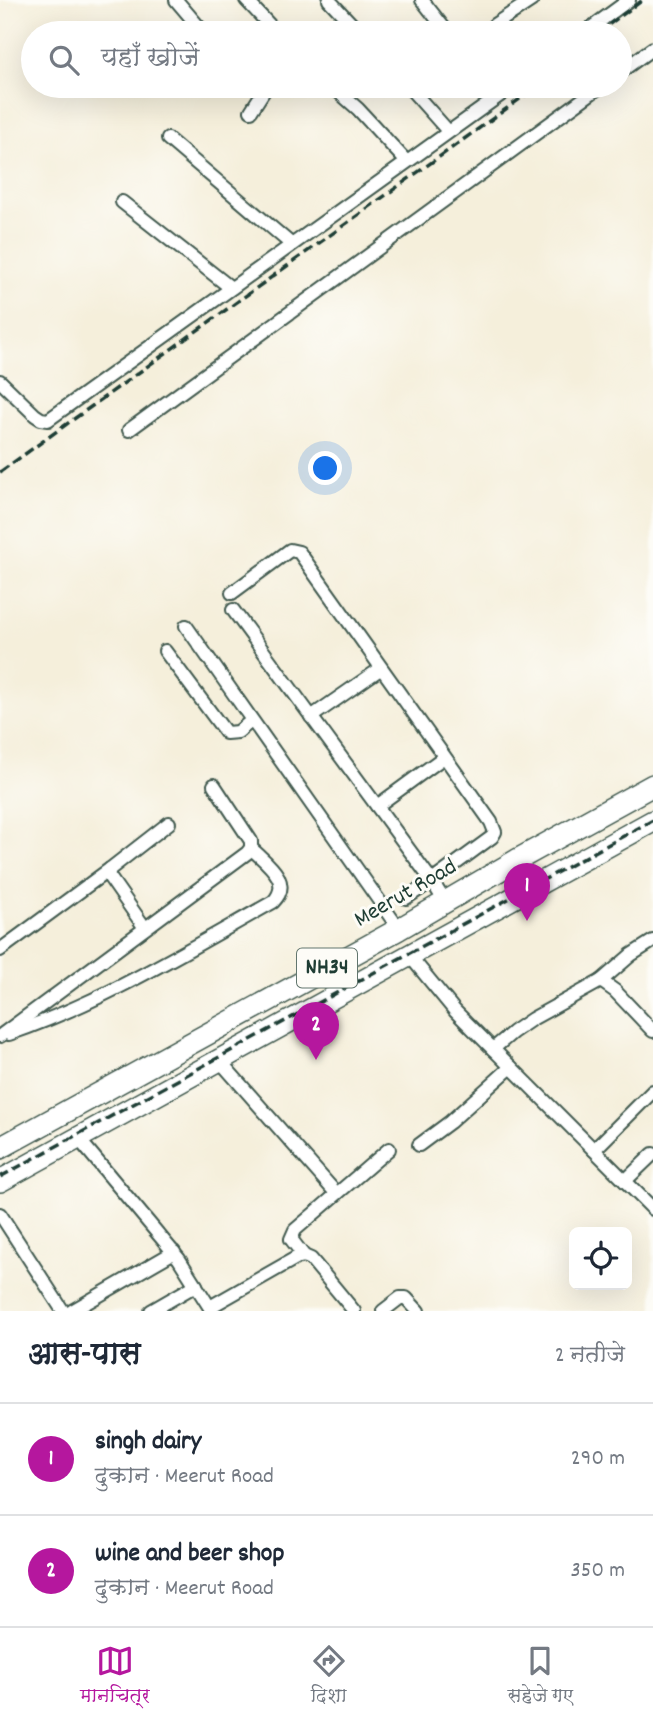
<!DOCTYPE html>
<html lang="hi">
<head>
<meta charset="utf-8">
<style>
  body { margin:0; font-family:Dekko,"Playpen Sans Deva",sans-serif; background:#f6f6f7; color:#1f2937 }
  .controls { position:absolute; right:21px; bottom:21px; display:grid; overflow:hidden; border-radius:10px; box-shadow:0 7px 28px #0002 }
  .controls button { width:63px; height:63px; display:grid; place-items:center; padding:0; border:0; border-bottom:2px solid #e0e1e3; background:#fff; color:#1f2937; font:35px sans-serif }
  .you { position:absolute; left:326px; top:469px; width:24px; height:24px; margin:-18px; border:5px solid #fff; border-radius:50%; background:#1a73e8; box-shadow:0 0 0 10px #1a73e833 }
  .badge { display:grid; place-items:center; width:46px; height:46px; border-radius:50%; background:#b5179e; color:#fff; font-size:23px; font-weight:700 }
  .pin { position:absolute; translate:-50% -58px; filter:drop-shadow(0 2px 4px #0008) }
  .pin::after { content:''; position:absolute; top:37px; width:24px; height:21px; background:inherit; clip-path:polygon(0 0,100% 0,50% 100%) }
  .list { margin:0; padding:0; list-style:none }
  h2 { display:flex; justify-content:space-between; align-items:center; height:91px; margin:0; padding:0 28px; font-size:30px }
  h2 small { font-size:23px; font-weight:400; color:#747a83 }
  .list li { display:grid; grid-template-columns:46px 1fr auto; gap:21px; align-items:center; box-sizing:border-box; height:112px; padding:0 28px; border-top:2px solid #e0e1e3 }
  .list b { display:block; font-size:26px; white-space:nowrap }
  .list p { margin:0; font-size:23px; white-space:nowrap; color:#747a83 }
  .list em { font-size:23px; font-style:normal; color:#747a83 }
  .icon { flex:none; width:38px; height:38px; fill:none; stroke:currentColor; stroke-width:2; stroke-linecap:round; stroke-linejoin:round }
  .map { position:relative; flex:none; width:653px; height:1311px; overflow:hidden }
  .search { position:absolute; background:#fff; box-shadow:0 7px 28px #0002; left:21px; right:21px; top:21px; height:77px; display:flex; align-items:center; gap:18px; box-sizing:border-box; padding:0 24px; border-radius:38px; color:#747a83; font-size:26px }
  .sheet { height:315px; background:#fff }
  nav { display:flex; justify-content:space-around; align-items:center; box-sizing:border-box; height:98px; border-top:2px solid #e0e1e3; background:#fff; font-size:19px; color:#747a83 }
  nav a { display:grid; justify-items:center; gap:4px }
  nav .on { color:#b5179e }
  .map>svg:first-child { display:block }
</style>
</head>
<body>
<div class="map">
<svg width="653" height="1311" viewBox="0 0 653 1311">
  <rect width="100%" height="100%" fill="#fdfcf7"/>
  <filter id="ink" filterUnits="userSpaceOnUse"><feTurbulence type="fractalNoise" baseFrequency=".0143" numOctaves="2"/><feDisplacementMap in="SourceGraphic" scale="14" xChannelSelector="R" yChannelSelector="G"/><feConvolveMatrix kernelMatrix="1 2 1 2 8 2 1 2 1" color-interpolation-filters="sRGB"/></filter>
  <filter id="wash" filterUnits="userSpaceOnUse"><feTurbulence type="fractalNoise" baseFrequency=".00686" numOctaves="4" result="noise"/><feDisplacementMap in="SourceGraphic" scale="28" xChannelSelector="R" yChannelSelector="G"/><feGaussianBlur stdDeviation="1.57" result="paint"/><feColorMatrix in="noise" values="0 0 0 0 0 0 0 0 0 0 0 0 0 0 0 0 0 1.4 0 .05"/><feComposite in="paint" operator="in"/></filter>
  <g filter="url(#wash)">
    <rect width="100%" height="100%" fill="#f5efdb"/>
  </g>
  <g filter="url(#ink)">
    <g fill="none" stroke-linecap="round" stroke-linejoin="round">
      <defs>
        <g id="street">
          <polyline points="176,0 204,33"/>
          <polyline points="246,0 277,33"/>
          <polyline points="329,0 360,33"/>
          <polyline points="422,0 448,33"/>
          <polyline points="494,25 532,0"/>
          <polyline points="584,33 629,0"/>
          <polyline points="620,72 653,48"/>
          <polyline points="332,86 358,109 406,161"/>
          <polyline points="408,86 448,131"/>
          <polyline points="251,111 267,86"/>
          <polyline points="168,139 291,244"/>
          <polyline points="122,202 231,288"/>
          <polyline points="0,381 35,415 41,419 48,420 513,86"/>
          <polyline points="129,430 601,86"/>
          <polyline points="232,593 290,550 299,552 491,822 495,832 492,837 432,881 445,902"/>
          <polyline points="233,610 432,881 406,898"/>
          <polyline points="186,626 399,929"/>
          <polyline points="165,651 226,733 238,732 251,721"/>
          <polyline points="311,717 380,669"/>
          <polyline points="377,806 444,757"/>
          <polyline points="145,928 108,875 110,869 169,823"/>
          <polyline points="0,950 110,869"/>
          <polyline points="409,955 455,1011 653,1209"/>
          <polyline points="601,981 631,955 653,941"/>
          <path d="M9 1034C103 1002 187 950 273 902 294 881 266 863 251 848"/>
          <polyline points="0,1036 247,853 251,848 251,841 214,785"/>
          <polyline points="493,1049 513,1032 532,1019 601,981 615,991 653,1031"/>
          <polyline points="219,1060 336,1193"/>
          <polyline points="78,1138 179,1259 212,1311"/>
          <polyline points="419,1145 450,1122 511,1067"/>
          <polyline points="594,1150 653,1091"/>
          <polyline points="625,1181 653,1154"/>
          <polyline points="0,1214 63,1311"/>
          <polyline points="304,1256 291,1239 295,1230 389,1149"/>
          <polyline points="210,1307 296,1258 304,1256 311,1259 354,1311"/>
          <polyline points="72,1311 174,1252"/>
          <polyline points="151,1311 196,1285"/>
          <polyline points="383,1311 400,1298 406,1298 418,1311"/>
        </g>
        <g id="highway">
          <polyline points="0,1148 399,929 517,860 653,785"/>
          <polyline points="0,1181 653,821"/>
        </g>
      </defs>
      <!-- street casing -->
      <use href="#street" stroke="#3f584d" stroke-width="16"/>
      <!-- highway casing -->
      <use href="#highway" stroke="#3f584d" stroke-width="24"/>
      <!-- street -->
      <use href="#street" stroke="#fff" stroke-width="12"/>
      <!-- highway -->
      <use href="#highway" stroke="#fff" stroke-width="21"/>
      <!-- rail -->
      <g stroke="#1f3d34" stroke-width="3.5" stroke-dasharray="10 5" stroke-linecap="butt">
        <polyline points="597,33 643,0"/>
        <polyline points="0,472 538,86"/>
        <polyline points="0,1177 653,820"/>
      </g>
    </g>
  </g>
  <g text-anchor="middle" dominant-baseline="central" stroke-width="6" stroke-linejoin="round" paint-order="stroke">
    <!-- shield labels -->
    <rect fill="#fdfcf7" stroke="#62766e" stroke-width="2" x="297" y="948.5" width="60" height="39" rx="5"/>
    <g font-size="23" font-weight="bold" fill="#1f3d34">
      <text x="327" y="968">NH34</text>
    </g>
    <!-- street labels -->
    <g font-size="24" fill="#1f3d34" stroke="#fdfcf7">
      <text transform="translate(406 894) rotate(-30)">Meerut Road</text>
    </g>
  </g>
</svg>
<div class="controls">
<button><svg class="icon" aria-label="locate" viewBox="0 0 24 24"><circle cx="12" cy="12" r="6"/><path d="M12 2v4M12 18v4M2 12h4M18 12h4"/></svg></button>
</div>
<div class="you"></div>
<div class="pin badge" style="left:527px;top:921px">1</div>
<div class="pin badge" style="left:316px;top:1060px">2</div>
<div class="search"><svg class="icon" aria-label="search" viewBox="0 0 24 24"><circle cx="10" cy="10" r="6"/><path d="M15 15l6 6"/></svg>यहाँ खोजें</div>
</div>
<section class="sheet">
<h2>आस-पास<small>2 नतीजे</small></h2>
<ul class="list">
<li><span class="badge">1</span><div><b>singh dairy</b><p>दुकान · Meerut Road</p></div><em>290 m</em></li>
<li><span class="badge">2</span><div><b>wine and beer shop</b><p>दुकान · Meerut Road</p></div><em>350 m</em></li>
</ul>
</section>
<nav>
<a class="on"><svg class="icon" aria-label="map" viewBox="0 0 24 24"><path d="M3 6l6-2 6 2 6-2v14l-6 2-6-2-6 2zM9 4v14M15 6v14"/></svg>मानचित्र</a>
<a><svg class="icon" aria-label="directions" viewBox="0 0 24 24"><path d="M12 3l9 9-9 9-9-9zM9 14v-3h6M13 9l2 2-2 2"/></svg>दिशा</a>
<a><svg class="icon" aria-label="saved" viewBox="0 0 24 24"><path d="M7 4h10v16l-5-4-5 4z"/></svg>सहेजे गए</a>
</nav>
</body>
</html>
